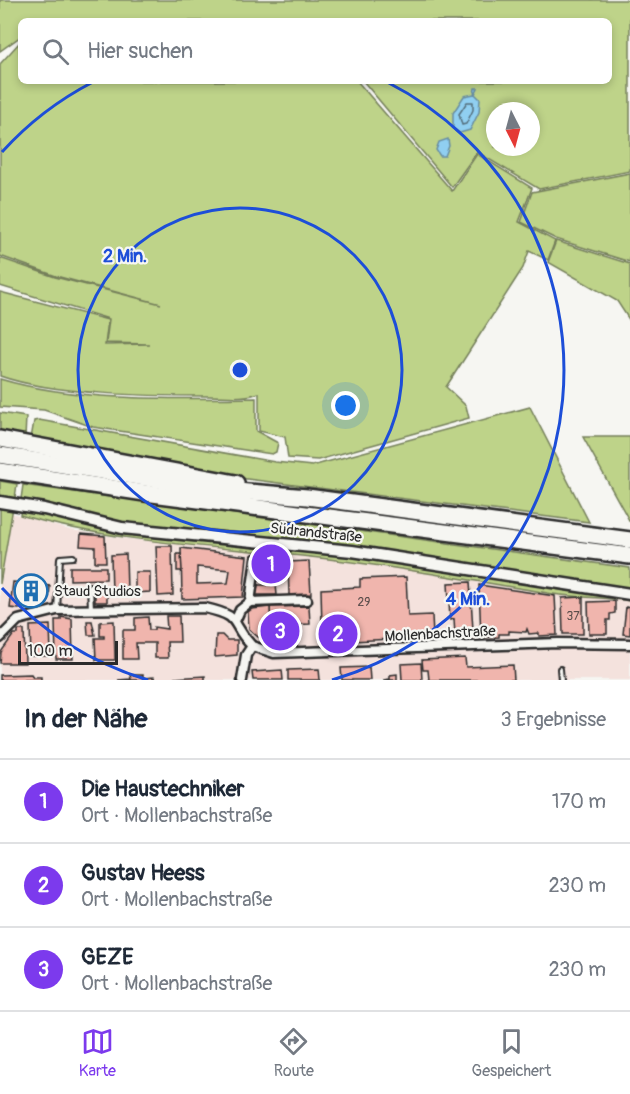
<!DOCTYPE html>
<html lang="de">
<head>
<meta charset="utf-8">
<style>
  body { margin:0; font-family:Pangolin,sans-serif; background:#f6f6f7; color:#1f2937 }
  .compass { position:absolute; left:486px; top:102px; width:54px; height:54px; border-radius:50%; background:#fff; box-shadow:0 3px 9px #0003; rotate:174deg }
  .scale { position:absolute; left:18px; bottom:15px; width:100px; box-sizing:border-box; padding-left:6px; border:3px solid #2b2b2b; border-top:0; font-size:16px; line-height:21px; white-space:nowrap; color:#2b2b2b; -webkit-text-stroke:4px #f6f6f2; paint-order:stroke }
  .you { position:absolute; left:346px; top:406px; width:21px; height:21px; margin:-15px; border:4px solid #fff; border-radius:50%; background:#1a73e8; box-shadow:0 0 0 9px #1a73e833 }
  .badge { display:grid; place-items:center; width:39px; height:39px; border-radius:50%; background:#7c3aed; color:#fff; font-size:20px; font-weight:700 }
  .pin { position:absolute; translate:-50% -50%; border:3px solid #fff; box-shadow:0 2px 6px #0006 }
  .list { margin:0; padding:0; list-style:none }
  h2 { display:flex; justify-content:space-between; align-items:center; height:78px; margin:0; padding:0 24px; font-size:26px }
  h2 small { font-size:20px; font-weight:400; color:#747a83 }
  .list li { display:grid; grid-template-columns:39px 1fr auto; gap:18px; align-items:center; box-sizing:border-box; height:84px; padding:0 24px; border-top:2px solid #e0e1e3 }
  .list b { display:block; font-size:22px; white-space:nowrap }
  .list p { margin:0; font-size:20px; white-space:nowrap; color:#747a83 }
  .list em { font-size:20px; font-style:normal; color:#747a83 }
  .icon { flex:none; width:33px; height:33px; fill:none; stroke:currentColor; stroke-width:2; stroke-linecap:round; stroke-linejoin:round }
  .map { position:relative; flex:none; width:630px; height:680px; overflow:hidden }
  .search { position:absolute; background:#fff; box-shadow:0 3px 9px #0003; left:18px; right:18px; top:18px; height:66px; display:flex; align-items:center; gap:15px; box-sizing:border-box; padding:0 21px; border-radius:9px; color:#747a83; font-size:22px }
  .sheet { height:330px; background:#fff }
  nav { display:flex; justify-content:space-around; align-items:center; box-sizing:border-box; height:84px; border-top:2px solid #e0e1e3; background:#fff; font-size:16px; color:#747a83 }
  nav a { display:grid; justify-items:center; gap:3px }
  nav .on { color:#7c3aed }
  .map>svg:first-child { display:block }
</style>
</head>
<body>
<div class="map">
<svg width="630" height="680" viewBox="0 0 630 680">
  <rect width="100%" height="100%" fill="#f6f6f2"/>
  <filter id="ink" filterUnits="userSpaceOnUse"><feTurbulence type="fractalNoise" baseFrequency=".0167" numOctaves="2"/><feDisplacementMap in="SourceGraphic" scale="12" xChannelSelector="R" yChannelSelector="G"/><feConvolveMatrix kernelMatrix="1 2 1 2 8 2 1 2 1" color-interpolation-filters="sRGB"/></filter>
  <g filter="url(#ink)">
    <!-- built -->
    <polygon fill="#f4e2dd" points="0,507 12,513 70,530 129,539 305,556 469,578 556,594 630,601 630,680 0,680"/>
    <!-- green -->
    <g fill="#bed389" stroke="#747f5a" stroke-width="1.5" fill-rule="evenodd">
      <path d="M0 0H630V171L539 189 477 152 452 187 363 81H609V21H21V36L0 51ZM495 111H531V147H495Z"/>
      <path d="M19 43 21 81H357L452 191 477 154 532 188 519 222 555 241 548 260 529 251 523 268 446 387 466 406 469 418 318 460 288 458 285 437 259 431V393C244 399 225 396 209 396 150 396 54 395 0 376V292L108 320 105 345 149 344 106 343 109 319 0 286V258L55 277 161 304 56 276 0 256V64Z"/>
      <polygon points="630,173 630,262 556,239 521,222 532,192"/>
      <polygon points="556,241 630,264 630,321 617,301 548,262"/>
      <path d="M0 379C76 402 177 399 256 398V431L278 443 276 452 272 454 93 427 44 410 0 407Z"/>
      <polygon points="530,407 589,522 231,477 31,439 34,421 39,420 275,462 312,466"/>
      <polygon points="0,413 26,417 25,438 0,432"/>
      <polygon points="583,437 630,437 630,522"/>
      <polygon points="0,481 17,484 15,498 0,496"/>
      <polygon points="23,485 630,568 630,590 128,525 21,499"/>
      <polygon points="0,506 13,507 0,584"/>
      <path d="M21 509 109 529 367 558 630 598V601C605 597 579 598 553 594 470 580 386 565 302 556 207 546 112 542 20 515Z"/>
    </g>
    <!-- water -->
    <g fill="#90cff1" stroke="#688da2" stroke-width="1.5">
      <polygon points="475,88 478,88 475,94 480,99 479,112 470,130 460,133 453,128 453,113 464,96 474,94"/>
      <polygon points="448,139 449,146 445,156 440,156 436,150 439,142"/>
    </g>
    <g fill="none" stroke-linecap="round" stroke-linejoin="round">
      <!-- shore -->
      <polygon stroke="#536d7a" stroke-width="1.5" points="467,102 473,102 473,110 466,124 462,125 459,114"/>
    </g>
    <!-- building -->
    <g fill="#f0b5ad" stroke="#2b2b2b" stroke-width="1.5" fill-rule="evenodd">
      <polygon points="81,534 105,536 106,562 95,562 95,547 80,546"/>
      <polygon points="156,546 172,546 173,595 158,596"/>
      <path d="M181 548 247 556 243 597 182 599ZM197 567 230 570 228 583 197 584Z"/>
      <polygon points="126,554 127,592 112,593 111,555"/>
      <polygon points="177,554 181,554 182,571 177,571"/>
      <polygon points="280,558 282,568 261,570 261,559"/>
      <polygon points="309,561 311,594 289,595 288,562"/>
      <polygon points="70,567 106,567 106,579 70,580"/>
      <polygon points="274,569 275,577 263,578 263,570"/>
      <polygon points="135,572 150,572 150,592 135,593"/>
      <polygon points="406,577 408,616 432,615 433,637 352,641 351,627 322,628 321,589 360,587 360,579"/>
      <polygon points="13,582 50,586 49,597 19,609 10,608"/>
      <polygon points="470,582 473,630 466,630 466,634 455,635 454,619 450,620 448,583"/>
      <polygon points="256,585 276,585 277,595 256,595"/>
      <polygon points="479,585 555,596 557,635 539,636 539,633 529,634 527,629 526,632 509,631 509,634 499,634 499,637 481,638"/>
      <rect x="95" y="592" width="12" height="10"/>
      <polygon points="583,597 583,634 563,634 562,598"/>
      <polygon points="615,601 615,613 610,614 610,620 607,620 607,634 589,634 588,602"/>
      <polygon points="309,606 310,624 288,625 289,645 271,646 270,607"/>
      <polygon points="270,607 271,637 258,637 249,629 248,612 252,609"/>
      <polygon points="626,607 630,608 630,635 623,634"/>
      <polygon points="166,616 179,616 180,642 167,642 168,658 155,658 155,643 136,643 137,659 123,659 123,630 135,630 135,618 148,617 149,630 154,630 154,627 167,629"/>
      <polygon points="61,617 72,619 73,659 56,659 55,620 61,620"/>
      <polygon points="87,621 92,621 95,635 88,635"/>
      <polygon points="114,621 115,660 96,660 95,638 104,638 104,636 100,636 100,622"/>
      <polygon points="50,625 51,656 31,656 30,626"/>
      <polygon points="351,627 352,640 324,641 323,628"/>
      <polygon points="18,630 24,630 25,663 0,663 1,652 14,634 18,634"/>
      <polygon points="216,635 222,635 227,640 237,640 237,655 215,657"/>
      <polygon points="465,658 466,667 513,665 514,680 429,680 428,670 423,670 422,660"/>
      <polygon points="421,663 422,680 402,680 401,664"/>
      <polygon points="369,667 370,680 342,680 341,668"/>
      <polygon points="319,669 320,680 288,680 288,670"/>
      <polygon points="282,670 283,680 253,680 252,672"/>
      <polygon points="31,674 33,677 41,677 41,680 0,680 0,675"/>
      <polygon points="397,674 397,680 383,680 390,679 390,675"/>
      <polygon points="130,675 143,675 143,678 154,677 155,680 118,680 131,679"/>
      <polygon points="205,676 205,680 174,680 174,678"/>
    </g>
    <g fill="none" stroke-linecap="round" stroke-linejoin="round">
      <defs>
        <g id="service">
          <polyline points="90,586 91,609"/>
          <polyline points="57,610 60,558 73,557"/>
          <polyline points="560,669 561,680"/>
        </g>
        <g id="minor">
          <polyline points="250,602 256,559"/>
          <polyline points="236,619 240,610 250,602 307,600"/>
          <path d="M0 638 18 620 57 610 205 608C245 617 228 622 252 646L274 653 558 643 630 644"/>
          <polyline points="242,680 246,655 252,646"/>
        </g>
        <polyline id="secondary" points="0,502 44,509 122,528 352,551 630,594"/>
        <g id="motorway">
          <polyline points="0,439 236,483"/>
          <polyline points="0,455 215,489 307,497 630,540"/>
          <polyline points="0,471 145,493 630,556"/>
        </g>
      </defs>
      <!-- service casing -->
      <use href="#service" stroke="#2b2b2b" stroke-width="8"/>
      <!-- minor casing -->
      <use href="#minor" stroke="#2b2b2b" stroke-width="13"/>
      <!-- secondary casing -->
      <use href="#secondary" stroke="#2b2b2b" stroke-width="15"/>
      <!-- motorway casing -->
      <use href="#motorway" stroke="#2b2b2b" stroke-width="20"/>
      <!-- service -->
      <use href="#service" stroke="#f6f6f2" stroke-width="4"/>
      <!-- minor -->
      <use href="#minor" stroke="#f6f6f2" stroke-width="8"/>
      <!-- secondary -->
      <use href="#secondary" stroke="#f6f6f2" stroke-width="10"/>
      <!-- motorway -->
      <use href="#motorway" stroke="#f6f6f2" stroke-width="15"/>
    </g>
  </g>
  <!-- distance rings -->
  <g fill="none" stroke="#1d4ed8" stroke-width="3">
    <circle cx="240" cy="370" r="162"/>
    <path d="M148 680A323 323 0 0 1 2 588M2 152A323 323 0 0 1 93 82M387 82A323 323 0 0 1 332 680"/>
  </g>
  <!-- icons -->
  <defs>
    <symbol id="building-ring" viewBox="-11 -11 22 22"><circle r="9.5" fill="#f6f6f2" stroke="#1f6fb2" stroke-width="1.5"/><path d="M-4-6H4V6H1V3H-1V6H-4ZM-2.5-4.3h1.7v1.8h-1.7ZM.8-4.3h1.7v1.8H.8ZM-2.5-1h1.7V.8h-1.7ZM.8-1h1.7V.8H.8Z" fill="#1f6fb2"/></symbol>
  </defs>
  <g fill-rule="evenodd">
    <use href="#building-ring" x="12" y="572" width="38" height="38"/>
  </g>
  <g text-anchor="middle" dominant-baseline="central" stroke-width="4.5" stroke-linejoin="round" paint-order="stroke">
    <!-- number labels -->
    <g font-size="12" fill="#5c4e4c">
      <text x="364" y="602">29</text>
      <text x="573" y="616">37</text>
    </g>
    <!-- street labels -->
    <g font-size="15" fill="#2b2b2b" stroke="#f6f6f2">
      <text transform="translate(316 533) rotate(6)">Südrandstraße</text>
      <text transform="translate(440 634) rotate(-3)">Mollenbachstraße</text>
    </g>
    <!-- poi labels -->
    <g font-size="15" fill="#2b2b2b" stroke="#f6f6f2" text-anchor="start">
      <text x="54" y="591">Staud Studios</text>
    </g>
  </g>
  <circle cx="240" cy="370" r="9" fill="#1d4ed8" stroke="#f6f6f2" stroke-width="3"/>
  <g font-size="18" text-anchor="middle" font-weight="bold" fill="#1d4ed8" stroke="#f6f6f2" stroke-width="4.5" stroke-linejoin="round" paint-order="stroke">
    <text x="125" y="262">2 Min.</text>
    <text x="468" y="605">4 Min.</text>
  </g>
</svg>
<svg class="compass" viewBox="-18 -18 36 36"><path d="M0-13l5 13h-10z" fill="#e53935"/><path d="M0 13l5-13h-10z" fill="#747a83"/></svg>
<div class="scale">100 m</div>
<div class="you"></div>
<div class="pin badge" style="left:271px;top:564px">1</div>
<div class="pin badge" style="left:338px;top:634px">2</div>
<div class="pin badge" style="left:280px;top:631px">3</div>
<div class="search"><svg class="icon" aria-label="search" viewBox="0 0 24 24"><circle cx="10" cy="10" r="6"/><path d="M15 15l6 6"/></svg>Hier suchen</div>
</div>
<section class="sheet">
<h2>In der Nähe<small>3 Ergebnisse</small></h2>
<ul class="list">
<li><span class="badge">1</span><div><b>Die Haustechniker</b><p>Ort · Mollenbachstraße</p></div><em>170 m</em></li>
<li><span class="badge">2</span><div><b>Gustav Heess</b><p>Ort · Mollenbachstraße</p></div><em>230 m</em></li>
<li><span class="badge">3</span><div><b>GEZE</b><p>Ort · Mollenbachstraße</p></div><em>230 m</em></li>
</ul>
</section>
<nav>
<a class="on"><svg class="icon" aria-label="map" viewBox="0 0 24 24"><path d="M3 6l6-2 6 2 6-2v14l-6 2-6-2-6 2zM9 4v14M15 6v14"/></svg>Karte</a>
<a><svg class="icon" aria-label="directions" viewBox="0 0 24 24"><path d="M12 3l9 9-9 9-9-9zM9 14v-3h6M13 9l2 2-2 2"/></svg>Route</a>
<a><svg class="icon" aria-label="saved" viewBox="0 0 24 24"><path d="M7 4h10v16l-5-4-5 4z"/></svg>Gespeichert</a>
</nav>
</body>
</html>
